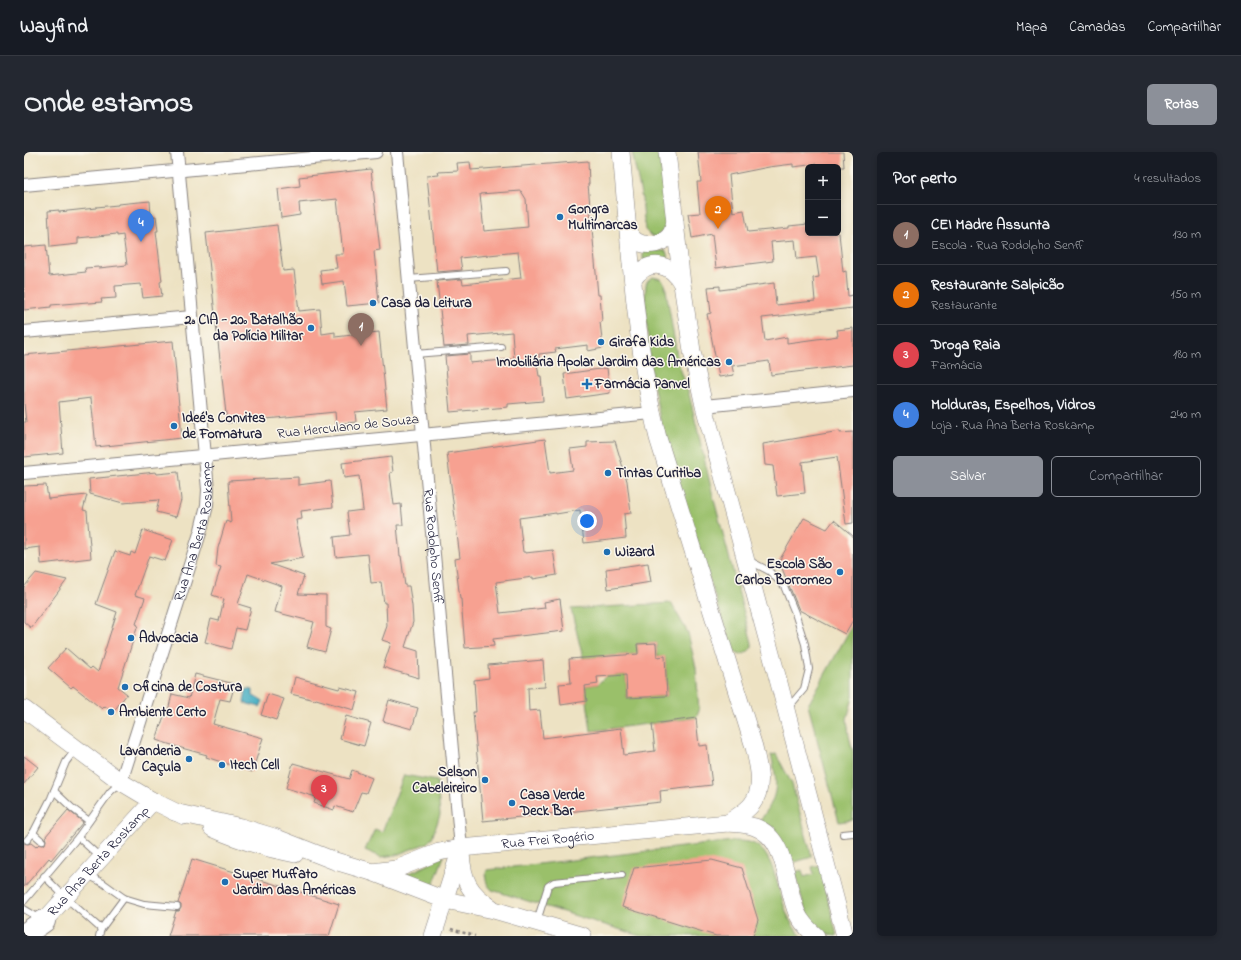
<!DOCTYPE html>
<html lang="pt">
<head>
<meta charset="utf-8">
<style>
  body { margin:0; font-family:"Indie Flower",sans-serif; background:#242831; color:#f1f3f6 }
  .controls { position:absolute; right:12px; top:12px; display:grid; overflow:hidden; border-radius:6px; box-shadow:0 2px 6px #0003 }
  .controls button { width:36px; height:36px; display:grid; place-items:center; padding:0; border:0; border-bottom:1px solid #363941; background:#171b24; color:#f1f3f6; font:20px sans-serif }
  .you { position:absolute; left:563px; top:369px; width:14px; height:14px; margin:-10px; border:3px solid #fff; border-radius:50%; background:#1a73e8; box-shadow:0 0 0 6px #1a73e833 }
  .badge { display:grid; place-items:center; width:26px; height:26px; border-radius:50%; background:#8c9099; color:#fff; font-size:13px; font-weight:700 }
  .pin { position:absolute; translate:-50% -33px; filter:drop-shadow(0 1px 2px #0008) }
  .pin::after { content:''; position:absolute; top:21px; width:14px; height:12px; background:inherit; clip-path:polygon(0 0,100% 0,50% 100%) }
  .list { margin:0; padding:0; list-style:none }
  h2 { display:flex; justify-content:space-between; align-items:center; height:52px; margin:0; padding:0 16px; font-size:17px }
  h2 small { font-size:13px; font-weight:400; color:#9ea1a6 }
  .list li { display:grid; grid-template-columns:26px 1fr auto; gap:12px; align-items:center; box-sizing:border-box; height:60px; padding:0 16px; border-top:1px solid #363941 }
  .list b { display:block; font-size:15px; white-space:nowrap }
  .list p { margin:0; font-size:13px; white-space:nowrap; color:#9ea1a6 }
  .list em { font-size:13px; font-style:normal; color:#9ea1a6 }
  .actions { display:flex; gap:8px; padding:12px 16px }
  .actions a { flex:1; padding:9px 0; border:1px solid #8c9099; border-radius:6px; text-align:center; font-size:14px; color:#8c9099 }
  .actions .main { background:#8c9099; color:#fff }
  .map { position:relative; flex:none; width:829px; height:784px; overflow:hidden; border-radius:6px }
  header { display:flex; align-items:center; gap:24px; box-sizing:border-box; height:56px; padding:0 20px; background:#171b24; border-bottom:1px solid #363941 }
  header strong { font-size:19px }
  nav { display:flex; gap:22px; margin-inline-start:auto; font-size:14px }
  .intro { display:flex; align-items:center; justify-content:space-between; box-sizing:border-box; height:96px; padding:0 24px }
  h1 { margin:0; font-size:28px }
  .button { padding:10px 18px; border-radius:6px; background:#8c9099; color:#fff; font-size:14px; font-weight:700 }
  main { display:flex; gap:24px; padding:0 24px }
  aside { flex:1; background:#171b24; border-radius:6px; box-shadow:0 2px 6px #0003 }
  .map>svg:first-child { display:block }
</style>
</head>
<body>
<header>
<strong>Wayfind</strong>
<nav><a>Mapa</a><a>Camadas</a><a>Compartilhar</a></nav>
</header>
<div class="intro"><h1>Onde estamos</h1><a class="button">Rotas</a></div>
<main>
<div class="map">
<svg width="829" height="784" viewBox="0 0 829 784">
  <rect width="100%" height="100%" fill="#fbf7ec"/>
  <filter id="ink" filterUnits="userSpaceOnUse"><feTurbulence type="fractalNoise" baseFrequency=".025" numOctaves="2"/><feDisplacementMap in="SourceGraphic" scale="8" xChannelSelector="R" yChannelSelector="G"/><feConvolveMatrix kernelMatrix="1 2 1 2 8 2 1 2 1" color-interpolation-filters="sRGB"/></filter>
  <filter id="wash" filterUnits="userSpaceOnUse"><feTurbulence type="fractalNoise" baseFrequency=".012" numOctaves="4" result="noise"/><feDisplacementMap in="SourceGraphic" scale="16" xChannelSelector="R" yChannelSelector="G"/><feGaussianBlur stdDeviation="0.9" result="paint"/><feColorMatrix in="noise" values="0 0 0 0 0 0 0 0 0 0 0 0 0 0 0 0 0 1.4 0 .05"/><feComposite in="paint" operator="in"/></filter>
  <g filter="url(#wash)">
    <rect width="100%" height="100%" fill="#ede2c3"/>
    <!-- green -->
    <g fill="#9ac06b" stroke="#5e7153">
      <path d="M608 0H635C636 12 646 66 642 74 640 80 636 82 631 85L627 84 621 78 618 47Z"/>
      <polygon points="622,98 642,99 644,106 640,110 619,108 619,99"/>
      <path d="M629 125 637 127 641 132 654 210 665 242 689 344 728 491V495C722 503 713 506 708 496L641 293 626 215 621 144 622 132 624 128Z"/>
      <polygon points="647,451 664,481 672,516 675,559 672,566 567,579 561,534 574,532 582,524 602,523 603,546 643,544 641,505 633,505 632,491 613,492 614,502 559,506 547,457"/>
      <polygon points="829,472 829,545 823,567 825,584 829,600 829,668 815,670 784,553"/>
      <path d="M752 602 768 632 788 705 768 711 735 670C754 645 755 633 747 603Z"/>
      <polygon points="380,623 413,629 416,663 408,686 403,691 372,703 357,705 341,698 351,677 358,680"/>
      <path d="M709 689C714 689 720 689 725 690 758 698 751 763 778 784H617L468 738C462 732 460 726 463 718Z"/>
      <path d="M420 704 407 739 370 725C388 722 403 713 420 704Z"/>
      <path d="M796 713 813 784C783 784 777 743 771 720L778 718 780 725 790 722 788 715Z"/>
    </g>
    <!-- water -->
    <polygon fill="#44aec2" stroke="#33687e" points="224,537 229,538 229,544 238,548 239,549 236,555 220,551 222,538"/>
    <g id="blocks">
      <!-- building -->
      <g fill="#f7a191" fill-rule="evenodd">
        <polygon points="674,0 819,0 820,15 793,15 793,12 769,15 769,12 745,15 705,23 709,60 720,58 724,80 765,76 765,74 784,72 784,81 815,81 819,120 822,119 824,144 829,143 829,156 738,166 741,189 763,185 763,191 800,186 814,184 813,178 829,176 829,213 747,223 745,209 708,214 710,223 695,225 683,162 687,161 684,135 696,134 696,138 750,131 752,153 791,149 789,126 795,125 792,105 773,107 771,88 747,90 749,109 692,116 688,82 668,86 664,62 676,61 673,30 677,30"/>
        <path d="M564 9 565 32H564L574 143H576L578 170H576L579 196 564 199V193L531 197 532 200 515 202 516 211 513 212 515 224H517L519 249 484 252V255L426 260 421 204 446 202V211L490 207 488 180 444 184 445 193 420 195 413 129 438 127 439 132 497 126 494 100 436 106 438 118 413 120 403 24 415 23 414 20 434 19 433 11 446 10 447 18ZM497 39 502 47 504 75 460 79 456 42Z"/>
        <polygon points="347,17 356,98 350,99 355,151 323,154 320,129 298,132 296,118 313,116 311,102 319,102 313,47 275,51 276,63 257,66 254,37 276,34 275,25"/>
        <polygon points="126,49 127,65 132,64 134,79 132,79 138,129 136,130 138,144 119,146 117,132 91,134 92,146 77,147 78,150 65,151 64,150 27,153 27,155 0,158 0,95 22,93 25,124 62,120 61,116 75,115 75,116 103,113 99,83 93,84 93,82 54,86 54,92 26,95 24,59 35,58 35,60 72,56 72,55 94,53 94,52"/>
        <polygon points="253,73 259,119 270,118 275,159 296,157 298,182 311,180 311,185 355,180 363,257 331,260 332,270 312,272 311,260 203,271 182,81"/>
        <polygon points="149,189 158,286 72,295 67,246 35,250 39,301 0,305 0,270 2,270 0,252 0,203"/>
        <polygon points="583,216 586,241 543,247 540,222"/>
        <polygon points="816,279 816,281 829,280 829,371 822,372 813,305 778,310 781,341 753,344 749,314 741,313 739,292"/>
        <polygon points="521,287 526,321 549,318 546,297 563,295 563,290 591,289 603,329 607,361 600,362 602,386 560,391 556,358 532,362 532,361 495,366 499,400 501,400 501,401 529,398 533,423 509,427 509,425 472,430 476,461 521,456 520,450 536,447 540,479 469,487 470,494 441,496 437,447 436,447 431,407 436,406 423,301"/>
        <polygon points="367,305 369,320 366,321 370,353 377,352 379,373 373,373 376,404 377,404 381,434 385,434 388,454 389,470 381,495 394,499 395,526 371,519 359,515 367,491 358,488 363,474 362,451 360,451 357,430 347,431 344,402 312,405 310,385 326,383 323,360 339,358 335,324 320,326 318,311"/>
        <polygon points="132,320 133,322 154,320 157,348 152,365 132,360 135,348 99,351 66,342 65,327"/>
        <polygon points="274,325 274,333 306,329 309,355 277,359 278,367 272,368 279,406 246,412 280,424 274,442 302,443 302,475 307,477 301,500 283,495 290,470 251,460 258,434 224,422 214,452 227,456 221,478 212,476 207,497 181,490 187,467 195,469 200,447 188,443 197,415 192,414 194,396 202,369 207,371 204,329"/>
        <polygon points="22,333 24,347 63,343 59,358 63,359 67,406 17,412 16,395 0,397 0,334"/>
        <polygon points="780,366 803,377 810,368 829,384 829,468 821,482 775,458 755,409"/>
        <polygon points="119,378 149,388 141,409 125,404 111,443 121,446 112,472 114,473 94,535 103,542 89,560 81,554 78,557 49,534 47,536 24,516 42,496 66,517 68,515 74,520 93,460 72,452 91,399 106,404 107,400 111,402"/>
        <polygon points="624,411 627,430 584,437 582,417"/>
        <polygon points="12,421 43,428 7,476 0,470 0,435"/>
        <polygon points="632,491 633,505 641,504 643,544 603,546 602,523 573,525 574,532 561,534 563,549 537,553 535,532 547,531 545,507 614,502 613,492"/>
        <polygon points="519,508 521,535 504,536 505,559 516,558 519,586 597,576 600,603 631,599 628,572 672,566 675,594 683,593 688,633 636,639 637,650 459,669 449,560 452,560 450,528 465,526 464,513"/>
        <polygon points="171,522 211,532 206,549 196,547 189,572 239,586 228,620 182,605 183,603 154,595 132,588 142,558 144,559 148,542 165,546"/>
        <polygon points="271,525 315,537 316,535 335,540 330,558 292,547 291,548 267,542"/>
        <polygon points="244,542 260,547 252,568 237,563"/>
        <polygon points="365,548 394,556 388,577 359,569"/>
        <polygon points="322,564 347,571 340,594 316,587"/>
        <polygon points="0,604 14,615 0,632"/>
        <polygon points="269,611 325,627 328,618 348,626 342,641 337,640 329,660 311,654 310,658 290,651 292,645 262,636"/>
        <polygon points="44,658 59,670 27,708 25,706 0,735 0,691 4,692 7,691 12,695 15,692 17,693 21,692 22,688 21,685"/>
        <polygon points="168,707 315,752 305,784 144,784 152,759 155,759 157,756 157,753 154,751"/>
        <polygon points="688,708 718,716 734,768 729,784 692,784 598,755 610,716"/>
      </g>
    </g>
  </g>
  <g filter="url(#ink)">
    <use href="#blocks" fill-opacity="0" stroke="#88827f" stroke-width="1"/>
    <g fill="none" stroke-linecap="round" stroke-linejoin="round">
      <defs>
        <g id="lane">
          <polyline points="385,127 482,119"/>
          <polyline points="391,202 477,195"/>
          <polyline points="726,409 745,419 760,434 771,461 781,492 785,517 780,537 764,556"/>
          <polyline points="30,639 48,656 65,669"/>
          <polyline points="9,681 18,689"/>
          <polyline points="819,682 829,681"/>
          <polyline points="3,688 9,681 27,646 42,610 51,598"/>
          <polyline points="76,705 54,685 86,640 97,630"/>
          <polyline points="64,723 79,731 100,746 120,752 153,755"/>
          <polyline points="20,724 42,746 77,777"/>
          <polyline points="0,749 54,685"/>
          <polyline points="0,757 15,766"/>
          <polyline points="513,769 524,734 530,730 598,723"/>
          <polyline points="75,784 77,777 100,746"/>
        </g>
        <g id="street">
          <path id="s1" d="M373 0 437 696"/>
          <polyline points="0,33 352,0"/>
          <polyline points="0,180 168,165"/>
          <polyline points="680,254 829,239"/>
          <polyline points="0,321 628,261"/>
          <path id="s2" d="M97 630 177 378 183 353 184 338 181 304 153 0"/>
        </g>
        <g id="secondary">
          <path d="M597 0C606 96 611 193 634 286L730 595C734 613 741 635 728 652 722 660 712 665 704 671"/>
          <polyline points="643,0 658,132 668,199 680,254 755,531 821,784"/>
          <path d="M605 82C607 84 609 87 612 89 623 96 642 92 648 80 649 77 650 73 651 70"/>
          <path d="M609 128C623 106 647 110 658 132"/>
          <polyline points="0,557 97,630 129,649 160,664"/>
          <polyline points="150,660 217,675 250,685 311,709 348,720 421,748 470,758 559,784"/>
          <path d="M188 676C217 689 240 696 271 702"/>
          <path d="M437 702C439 729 445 741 468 756"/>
          <path id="s3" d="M348 720 372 717 415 700 437 696 704 671C713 672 723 672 731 675 764 687 761 734 773 761 777 770 784 777 792 784"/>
          <path id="s4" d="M20 769 129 649"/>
          <polyline points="409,784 437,696"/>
        </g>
        <polyline id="highway" points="0,783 20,769"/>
      </defs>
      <!-- lane casing -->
      <use href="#lane" stroke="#88827f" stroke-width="8"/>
      <!-- street casing -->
      <use href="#street" stroke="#88827f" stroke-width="14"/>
      <!-- secondary casing -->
      <use href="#secondary" stroke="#88827f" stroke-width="18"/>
      <!-- highway casing -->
      <use href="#highway" stroke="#88827f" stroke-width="24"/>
      <!-- path -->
      <polyline stroke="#88827f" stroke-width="2.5" stroke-dasharray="3 3" stroke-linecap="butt" points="427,777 451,784"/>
      <!-- lane -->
      <use href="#lane" stroke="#fff" stroke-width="6"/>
      <!-- street -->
      <use href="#street" stroke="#fff" stroke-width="12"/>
      <!-- secondary -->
      <use href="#secondary" stroke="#fff" stroke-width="17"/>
      <!-- highway -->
      <use href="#highway" stroke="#fff" stroke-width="22"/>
    </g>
  </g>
  <!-- markers -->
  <g fill="#1f6fb2" stroke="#fbf7ec" stroke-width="1.5">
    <circle cx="536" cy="65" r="4"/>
    <circle cx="349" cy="151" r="4"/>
    <circle cx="287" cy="176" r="4"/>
    <circle cx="577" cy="190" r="4"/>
    <circle cx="705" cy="210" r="4"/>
    <path d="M561 226h4v4h4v4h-4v4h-4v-4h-4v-4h4z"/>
    <circle cx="150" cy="274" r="4"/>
    <circle cx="584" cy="321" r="4"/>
    <circle cx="583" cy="400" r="4"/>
    <circle cx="816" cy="420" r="4"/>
    <circle cx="107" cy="486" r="4"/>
    <circle cx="101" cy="535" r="4"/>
    <circle cx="87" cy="560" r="4"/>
    <circle cx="165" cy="607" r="4"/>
    <circle cx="198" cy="613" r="4"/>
    <circle cx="461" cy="628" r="4"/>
    <circle cx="488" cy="651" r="4"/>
    <circle cx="201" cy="730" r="4"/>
  </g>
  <g text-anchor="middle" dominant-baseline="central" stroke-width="3" stroke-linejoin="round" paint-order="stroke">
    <!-- poi labels -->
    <g font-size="14" font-weight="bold" fill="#22223b" stroke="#fbf7ec" text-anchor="start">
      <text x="544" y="57">Gongra<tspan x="544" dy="16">Multimarcas</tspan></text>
      <text x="357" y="151">Casa da Leitura</text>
      <text x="279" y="168" text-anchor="end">2ª CIA - 20º Batalhão<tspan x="279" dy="16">da Polícia Militar</tspan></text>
      <text x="585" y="190">Girafa Kids</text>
      <text x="697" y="210" text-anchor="end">Imobiliária Apolar Jardim das Américas</text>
      <text x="571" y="232">Farmácia Panvel</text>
      <text x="158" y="266">Ideé's Convites<tspan x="158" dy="16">de Formatura</tspan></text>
      <text x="592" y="321">Tintas Curitiba</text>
      <text x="591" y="400">Wizard</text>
      <text x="808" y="412" text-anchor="end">Escola São<tspan x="808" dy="16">Carlos Borromeo</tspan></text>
      <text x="115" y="486">Advocacia</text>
      <text x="109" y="535">Oficina de Costura</text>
      <text x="95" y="560">Ambiente Certo</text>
      <text x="157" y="599" text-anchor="end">Lavanderia<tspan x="157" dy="16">Caçula</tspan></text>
      <text x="206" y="613">Itech Cell</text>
      <text x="453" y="620" text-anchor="end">Selson<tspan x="453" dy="16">Cabeleireiro</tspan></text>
      <text x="496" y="643">Casa Verde<tspan x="496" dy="16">Deck Bar</tspan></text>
      <text x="209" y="722">Super Muffato<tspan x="209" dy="16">Jardim das Américas</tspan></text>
    </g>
    <!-- street labels -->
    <g font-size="14" fill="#22223b" stroke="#fbf7ec">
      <text transform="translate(324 275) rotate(-6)">Rua Herculano de Souza</text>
      <text stroke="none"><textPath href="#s2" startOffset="262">Rua Ana Berta Roskamp</textPath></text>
      <text stroke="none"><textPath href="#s1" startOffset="396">Rua Rodolpho Senff</textPath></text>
      <text stroke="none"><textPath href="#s3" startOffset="180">Rua Frei Rogério</textPath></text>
      <text stroke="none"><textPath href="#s4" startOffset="81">Rua Ana Berta Roskamp</textPath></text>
    </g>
  </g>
</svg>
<div class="controls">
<button>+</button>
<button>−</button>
</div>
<div class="you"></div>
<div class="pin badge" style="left:337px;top:194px;background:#8d6e63">1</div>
<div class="pin badge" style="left:694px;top:77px;background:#e8710a">2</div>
<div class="pin badge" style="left:300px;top:656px;background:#e0444e">3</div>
<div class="pin badge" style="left:117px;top:90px;background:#3f7fe0">4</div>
</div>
<aside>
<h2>Por perto<small>4 resultados</small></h2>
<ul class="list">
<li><span class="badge" style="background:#8d6e63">1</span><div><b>CEI Madre Assunta</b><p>Escola · Rua Rodolpho Senff</p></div><em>130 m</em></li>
<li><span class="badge" style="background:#e8710a">2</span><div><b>Restaurante Salpicão</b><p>Restaurante</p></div><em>150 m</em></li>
<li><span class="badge" style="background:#e0444e">3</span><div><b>Droga Raia</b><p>Farmácia</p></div><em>180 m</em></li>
<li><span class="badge" style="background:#3f7fe0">4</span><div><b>Molduras, Espelhos, Vidros</b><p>Loja · Rua Ana Berta Roskamp</p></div><em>240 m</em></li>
</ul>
<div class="actions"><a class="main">Salvar</a><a>Compartilhar</a></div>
</aside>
</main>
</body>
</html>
